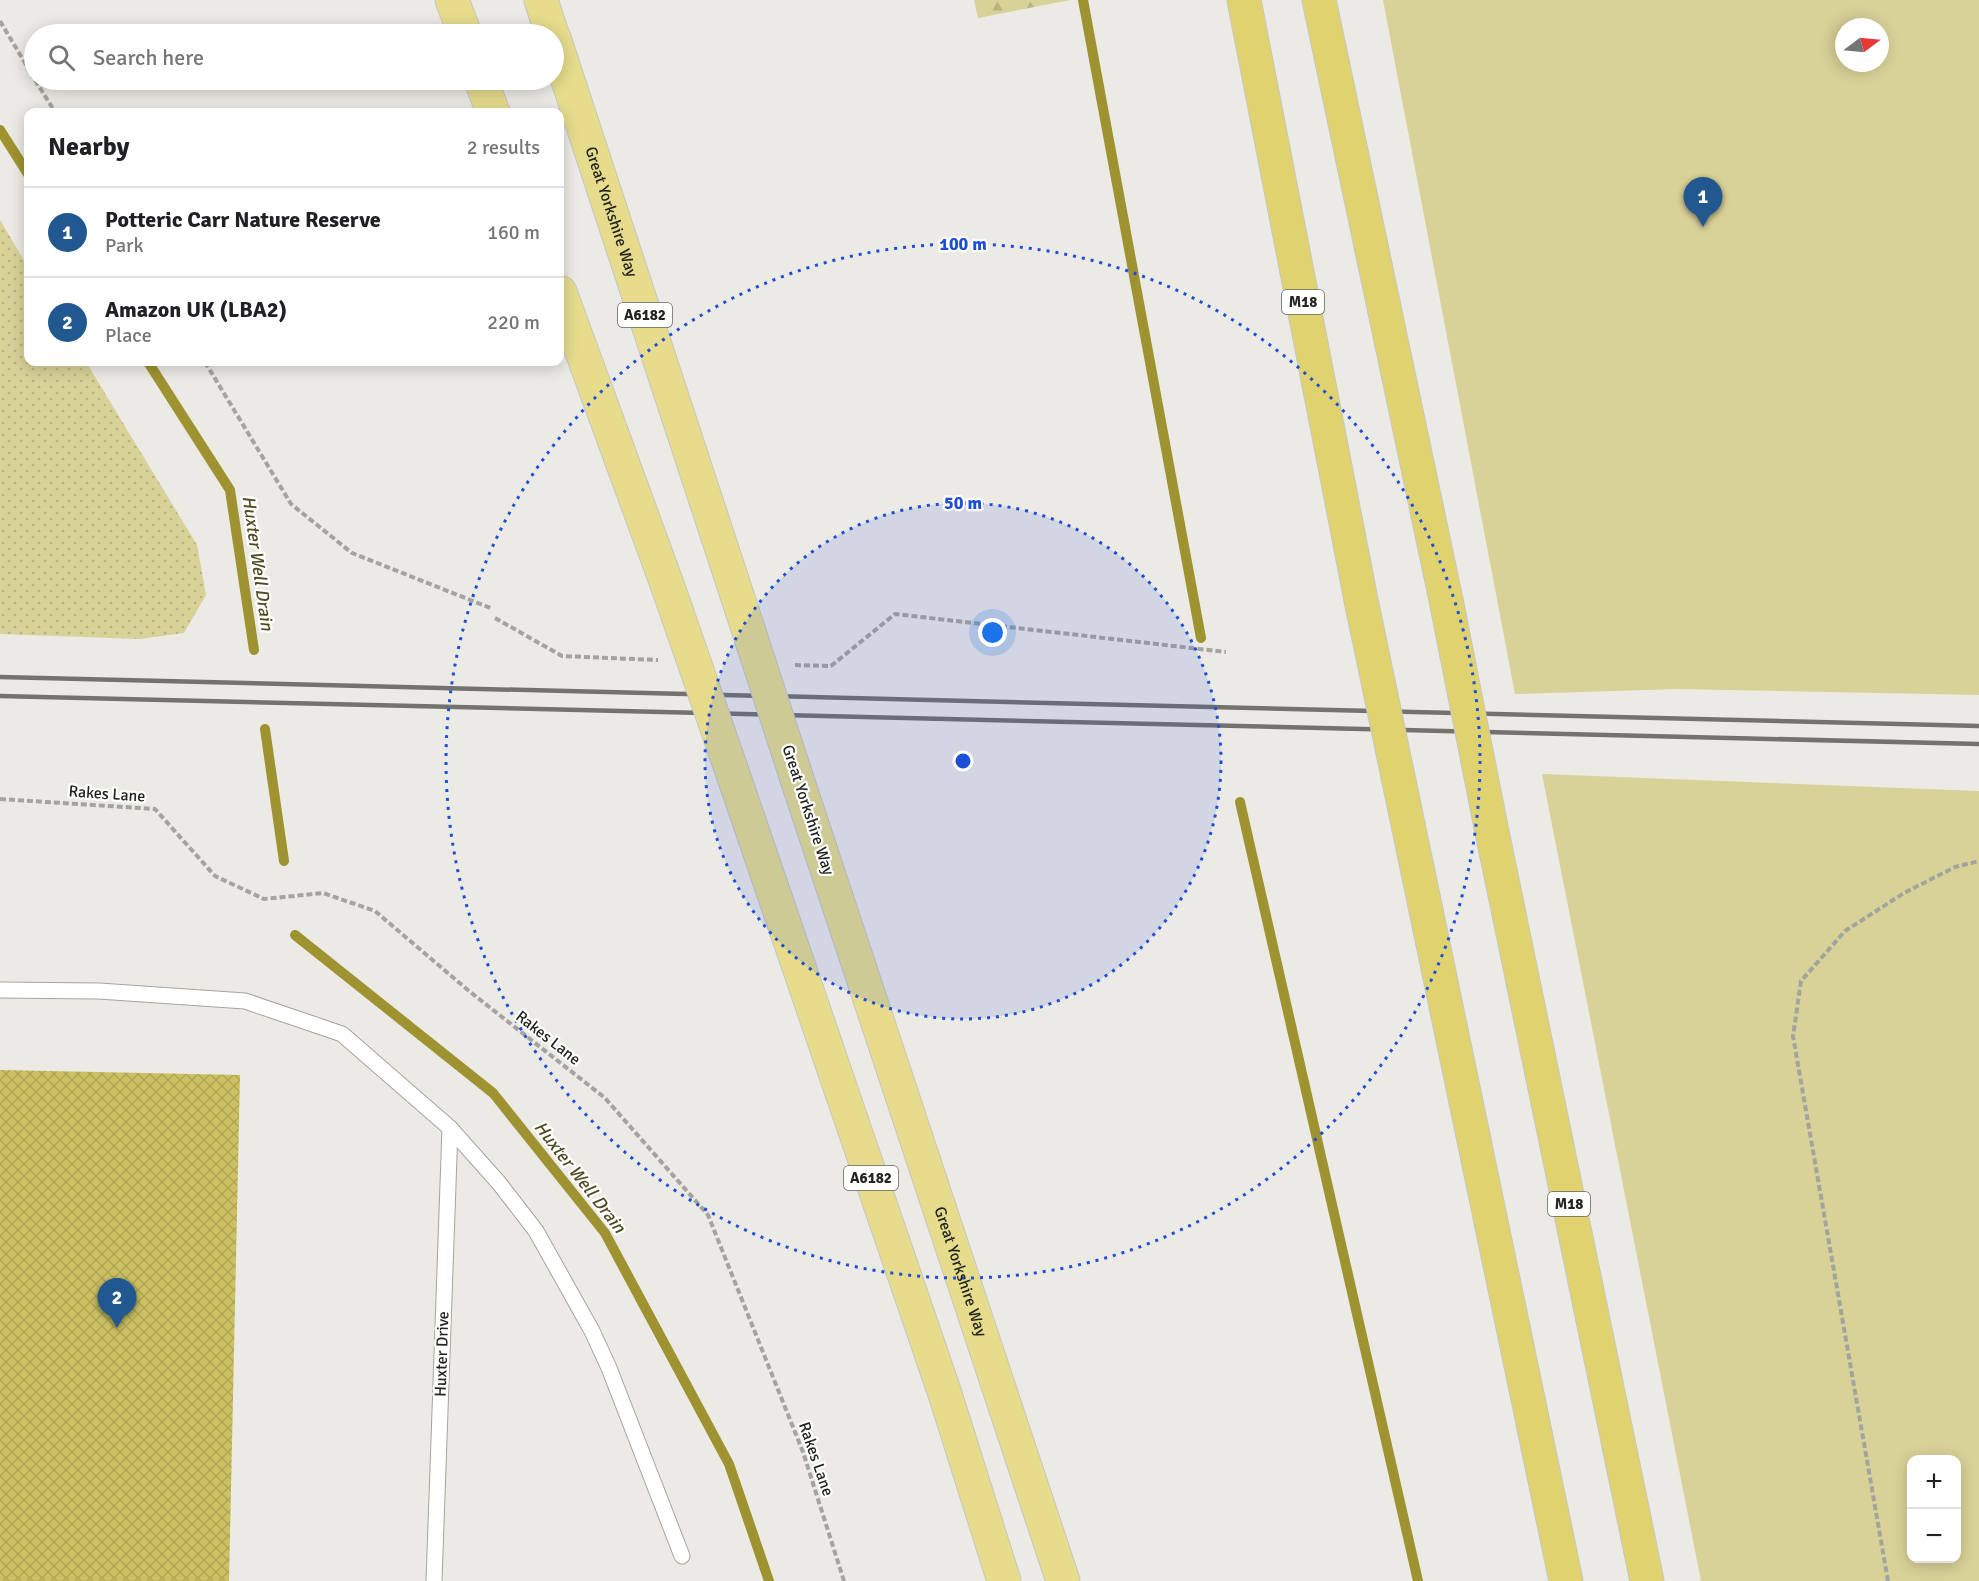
<!DOCTYPE html>
<html lang="en">
<head>
<meta charset="utf-8">
<style>
  body { margin:0; font-family:Signika,sans-serif; background:#f2f2f2; color:#202124 }
  .controls { position:absolute; right:18px; bottom:18px; display:grid; overflow:hidden; border-radius:12px; box-shadow:0 3px 15px #0003 }
  .controls button { width:54px; height:54px; display:grid; place-items:center; padding:0; border:0; border-bottom:2px solid #e0e0e0; background:#fff; color:#202124; font:30px sans-serif }
  .compass { position:absolute; left:1835px; top:18px; width:54px; height:54px; border-radius:50%; background:#fff; box-shadow:0 3px 15px #0003; rotate:74deg }
  .you { position:absolute; left:993px; top:633px; width:21px; height:21px; margin:-15px; border:4px solid #fff; border-radius:50%; background:#1a73e8; box-shadow:0 0 0 9px #1a73e833 }
  .badge { display:grid; place-items:center; width:39px; height:39px; border-radius:50%; background:#225890; color:#fff; font-size:20px; font-weight:700 }
  .pin { position:absolute; translate:-50% -50px; filter:drop-shadow(0 2px 3px #0008) }
  .pin::after { content:''; position:absolute; top:32px; width:21px; height:18px; background:inherit; clip-path:polygon(0 0,100% 0,50% 100%) }
  .list { margin:0; padding:0; list-style:none }
  h2 { display:flex; justify-content:space-between; align-items:center; height:78px; margin:0; padding:0 24px; font-size:26px }
  h2 small { font-size:20px; font-weight:400; color:#757577 }
  .list li { display:grid; grid-template-columns:39px 1fr auto; gap:18px; align-items:center; box-sizing:border-box; height:90px; padding:0 24px; border-top:2px solid #e0e0e0 }
  .list b { display:block; font-size:22px; white-space:nowrap }
  .list p { margin:0; font-size:20px; white-space:nowrap; color:#757577 }
  .list em { font-size:20px; font-style:normal; color:#757577 }
  .icon { flex:none; width:33px; height:33px; fill:none; stroke:currentColor; stroke-width:2; stroke-linecap:round; stroke-linejoin:round }
  .map { position:relative; flex:none; width:1979px; height:1581px; overflow:hidden }
  .search { position:absolute; background:#fff; box-shadow:0 3px 15px #0003; left:24px; top:24px; width:540px; height:66px; display:flex; align-items:center; gap:15px; box-sizing:border-box; padding:0 21px; border-radius:33px; color:#757577; font-size:22px }
  .panel { position:absolute; background:#fff; box-shadow:0 3px 15px #0003; left:24px; top:108px; width:540px; height:258px; border-radius:12px }
  .map>svg:first-child { display:block }
</style>
</head>
<body>
<div class="map">
<svg width="1979" height="1581" viewBox="0 0 1979 1581">
  <defs>
    <pattern id="grass-dots" width="8" height="8" patternUnits="userSpaceOnUse" patternTransform="scale(1.5)"><rect width="8" height="8" fill="#d8d198"/><path d="M2 2h.1M6 6h.1" fill="none" stroke="#b9b383" stroke-width="1.8" stroke-linecap="round"/></pattern>
    <pattern id="forest-firs" width="22" height="20" patternUnits="userSpaceOnUse" patternTransform="scale(1.5)"><rect width="22" height="20" fill="#d8d198"/><path d="M5 1l3.5 6h-7zM16 11l3.5 6h-7z" fill="#b9b383"/></pattern>
    <pattern id="building-cross-hatch" width="8" height="8" patternUnits="userSpaceOnUse" patternTransform="scale(1.5)"><rect width="8" height="8" fill="#ccc162"/><path d="M0 0l8 8M0 8l8-8" fill="none" stroke="#afa655"/></pattern>
  </defs>
  <rect width="100%" height="100%" fill="#ebeae4"/>
  <!-- grass -->
  <polygon fill="url(#grass-dots)" points="0,220 28,267 28,362 86,362 197,545 206,595 184,633 139,639 0,634"/>
  <!-- forest -->
  <polygon fill="url(#forest-firs)" points="974,0 1070,0 978,18"/>
  <!-- green -->
  <g fill="#d8d198" fill-rule="evenodd">
    <path d="M1383 0H1979V695L1677 689 1515 694ZM1844 27H1880V63H1844Z"/>
    <path d="M1542 774 1979 791V1581H1701ZM1912 1460H1956V1558H1912Z"/>
  </g>
  <g fill="none" stroke-linecap="round" stroke-linejoin="round">
    <!-- stream -->
    <g stroke="#9e9231" stroke-width="10">
      <polyline points="1083,0 1201,638"/>
      <polyline points="0,130 28,174"/>
      <polyline points="148,362 230,490 254,650"/>
      <polyline points="265,729 284,861"/>
      <polyline points="1240,802 1418,1581"/>
      <polyline points="295,935 493,1093 605,1233 729,1464 769,1581"/>
    </g>
  </g>
  <!-- building -->
  <polygon fill="url(#building-cross-hatch)" points="0,1070 240,1075 229,1581 0,1581"/>
  <g fill="none" stroke-linecap="round" stroke-linejoin="round">
    <defs>
      <g id="service">
        <polyline points="0,990 99,991 245,1001 342,1034 450,1128 499,1183 536,1231 592,1331 609,1368 682,1556"/>
        <polyline points="434,1581 450,1128"/>
      </g>
      <g id="trunk">
        <polyline points="452,0 465,34"/>
        <polyline points="541,0 552,34"/>
        <path id="s1" d="M554 38 736 592"/>
        <polyline points="481,80 493,112"/>
        <polyline points="560,292 668,587"/>
        <polyline points="734,777 945,1394 1004,1581"/>
        <path id="s2" d="M797 779 1063 1581"/>
      </g>
      <g id="motorway">
        <polyline points="1244,0 1362,605"/>
        <polyline points="1319,0 1446,600"/>
        <polyline points="1491,827 1647,1581"/>
        <polyline points="1409,829 1566,1581"/>
      </g>
    </defs>
    <!-- service casing -->
    <use href="#service" stroke="#a5a49e" stroke-width="17"/>
    <!-- trunk casing -->
    <use href="#trunk" stroke="#c6c6c5" stroke-width="35"/>
    <!-- motorway casing -->
    <use href="#motorway" stroke="#c6c6c5" stroke-width="35"/>
    <!-- path -->
    <g stroke="#a4a49f" stroke-width="4" stroke-dasharray="6 3" stroke-linecap="butt">
      <polyline points="0,21 34,78"/>
      <polyline points="35,80 55,112"/>
      <polyline points="205,362 291,504 352,553 493,609"/>
      <polyline points="495,618 562,656 658,660"/>
      <polyline points="795,665 831,666 895,614 1226,652"/>
      <polyline points="0,799 155,809 215,876 264,899 323,893 375,911 469,991 605,1098 708,1215 803,1452 844,1581"/>
      <polyline points="1888,1581 1793,1036 1801,981 1845,931 1904,893 1955,867 1979,861"/>
    </g>
    <!-- service -->
    <use href="#service" stroke="#fff" stroke-width="15"/>
    <!-- trunk -->
    <use href="#trunk" stroke="#e6dc8c" stroke-width="33"/>
    <!-- motorway -->
    <use href="#motorway" stroke="#e0d36f" stroke-width="33"/>
    <!-- rail -->
    <g stroke="#73726e" stroke-width="4.5">
      <polyline points="0,677 1979,726"/>
      <polyline points="0,696 1979,744"/>
    </g>
    <defs>
      <g id="trunk-bridge">
        <polyline points="668,587 734,777"/>
        <polyline points="736,592 797,779"/>
      </g>
      <g id="motorway-bridge">
        <polyline points="1446,600 1491,827"/>
        <polyline points="1362,605 1409,829"/>
      </g>
    </defs>
    <!-- trunk-bridge casing -->
    <use href="#trunk-bridge" stroke="#c6c6c5" stroke-width="35" stroke-linecap="butt"/>
    <!-- motorway-bridge casing -->
    <use href="#motorway-bridge" stroke="#c6c6c5" stroke-width="35" stroke-linecap="butt"/>
    <!-- trunk-bridge -->
    <use href="#trunk-bridge" stroke="#e6dc8c" stroke-width="33"/>
    <!-- motorway-bridge -->
    <use href="#motorway-bridge" stroke="#e0d36f" stroke-width="33"/>
  </g>
  <!-- distance rings -->
  <circle cx="963" cy="761" r="258" fill="#1d4ed8" fill-opacity=".12"/>
  <g fill="none" stroke="#1d4ed8" stroke-width="3" stroke-dasharray="3 6">
    <circle cx="963" cy="761" r="258"/>
    <circle cx="963" cy="761" r="517"/>
  </g>
  <g text-anchor="middle" dominant-baseline="central" stroke-width="4.5" stroke-linejoin="round" paint-order="stroke">
    <!-- shield labels -->
    <g fill="#fffffe" stroke="#656563" stroke-width="1.5">
      <rect x="1282" y="290" width="42" height="24" rx="4.5"/>
      <rect x="618" y="303" width="54" height="24" rx="4.5"/>
      <rect x="844" y="1166" width="54" height="24" rx="4.5"/>
      <rect x="1548" y="1192" width="42" height="24" rx="4.5"/>
    </g>
    <g font-size="15" font-weight="bold" fill="#232320">
      <text x="1303" y="302">M18</text>
      <text x="645" y="315">A6182</text>
      <text x="871" y="1178">A6182</text>
      <text x="1569" y="1204">M18</text>
    </g>
    <!-- street labels -->
    <g font-size="16" fill="#232320" stroke="#fffffe">
      <text stroke="none"><textPath href="#s1" startOffset="183">Great Yorkshire Way</textPath></text>
      <text transform="translate(107 794) rotate(4)">Rakes Lane</text>
      <text transform="translate(808 810) rotate(72)">Great Yorkshire Way</text>
      <text transform="translate(548 1038) rotate(38)">Rakes Lane</text>
      <text stroke="none"><textPath href="#s2" startOffset="519">Great Yorkshire Way</textPath></text>
      <text transform="translate(442 1354) rotate(-88)">Huxter Drive</text>
      <text transform="translate(816 1459) rotate(71)">Rakes Lane</text>
    </g>
    <!-- water labels -->
    <g font-size="18" font-style="italic" fill="#514b24" stroke="#fffffe">
      <text transform="translate(258 563) rotate(82)">Huxter Well Drain</text>
      <text transform="translate(580 1177) rotate(52)">Huxter Well Drain</text>
    </g>
  </g>
  <circle cx="963" cy="761" r="9" fill="#1d4ed8" stroke="#fffffe" stroke-width="3"/>
  <g font-size="18" text-anchor="middle" font-weight="bold" fill="#1d4ed8" stroke="#fffffe" stroke-width="4.5" stroke-linejoin="round" paint-order="stroke">
    <text x="963" y="250">100 m</text>
    <text x="963" y="509">50 m</text>
  </g>
</svg>
<div class="controls">
<button>+</button>
<button>−</button>
</div>
<svg class="compass" viewBox="-18 -18 36 36"><path d="M0-13l5 13h-10z" fill="#e53935"/><path d="M0 13l5-13h-10z" fill="#757577"/></svg>
<div class="you"></div>
<div class="pin badge" style="left:1703px;top:227px">1</div>
<div class="pin badge" style="left:117px;top:1328px">2</div>
<div class="search"><svg class="icon" aria-label="search" viewBox="0 0 24 24"><circle cx="10" cy="10" r="6"/><path d="M15 15l6 6"/></svg>Search here</div>
<section class="panel">
<h2>Nearby<small>2 results</small></h2>
<ul class="list">
<li><span class="badge">1</span><div><b>Potteric Carr Nature Reserve</b><p>Park</p></div><em>160 m</em></li>
<li><span class="badge">2</span><div><b>Amazon UK (LBA2)</b><p>Place</p></div><em>220 m</em></li>
</ul>
</section>
</div>
</body>
</html>
